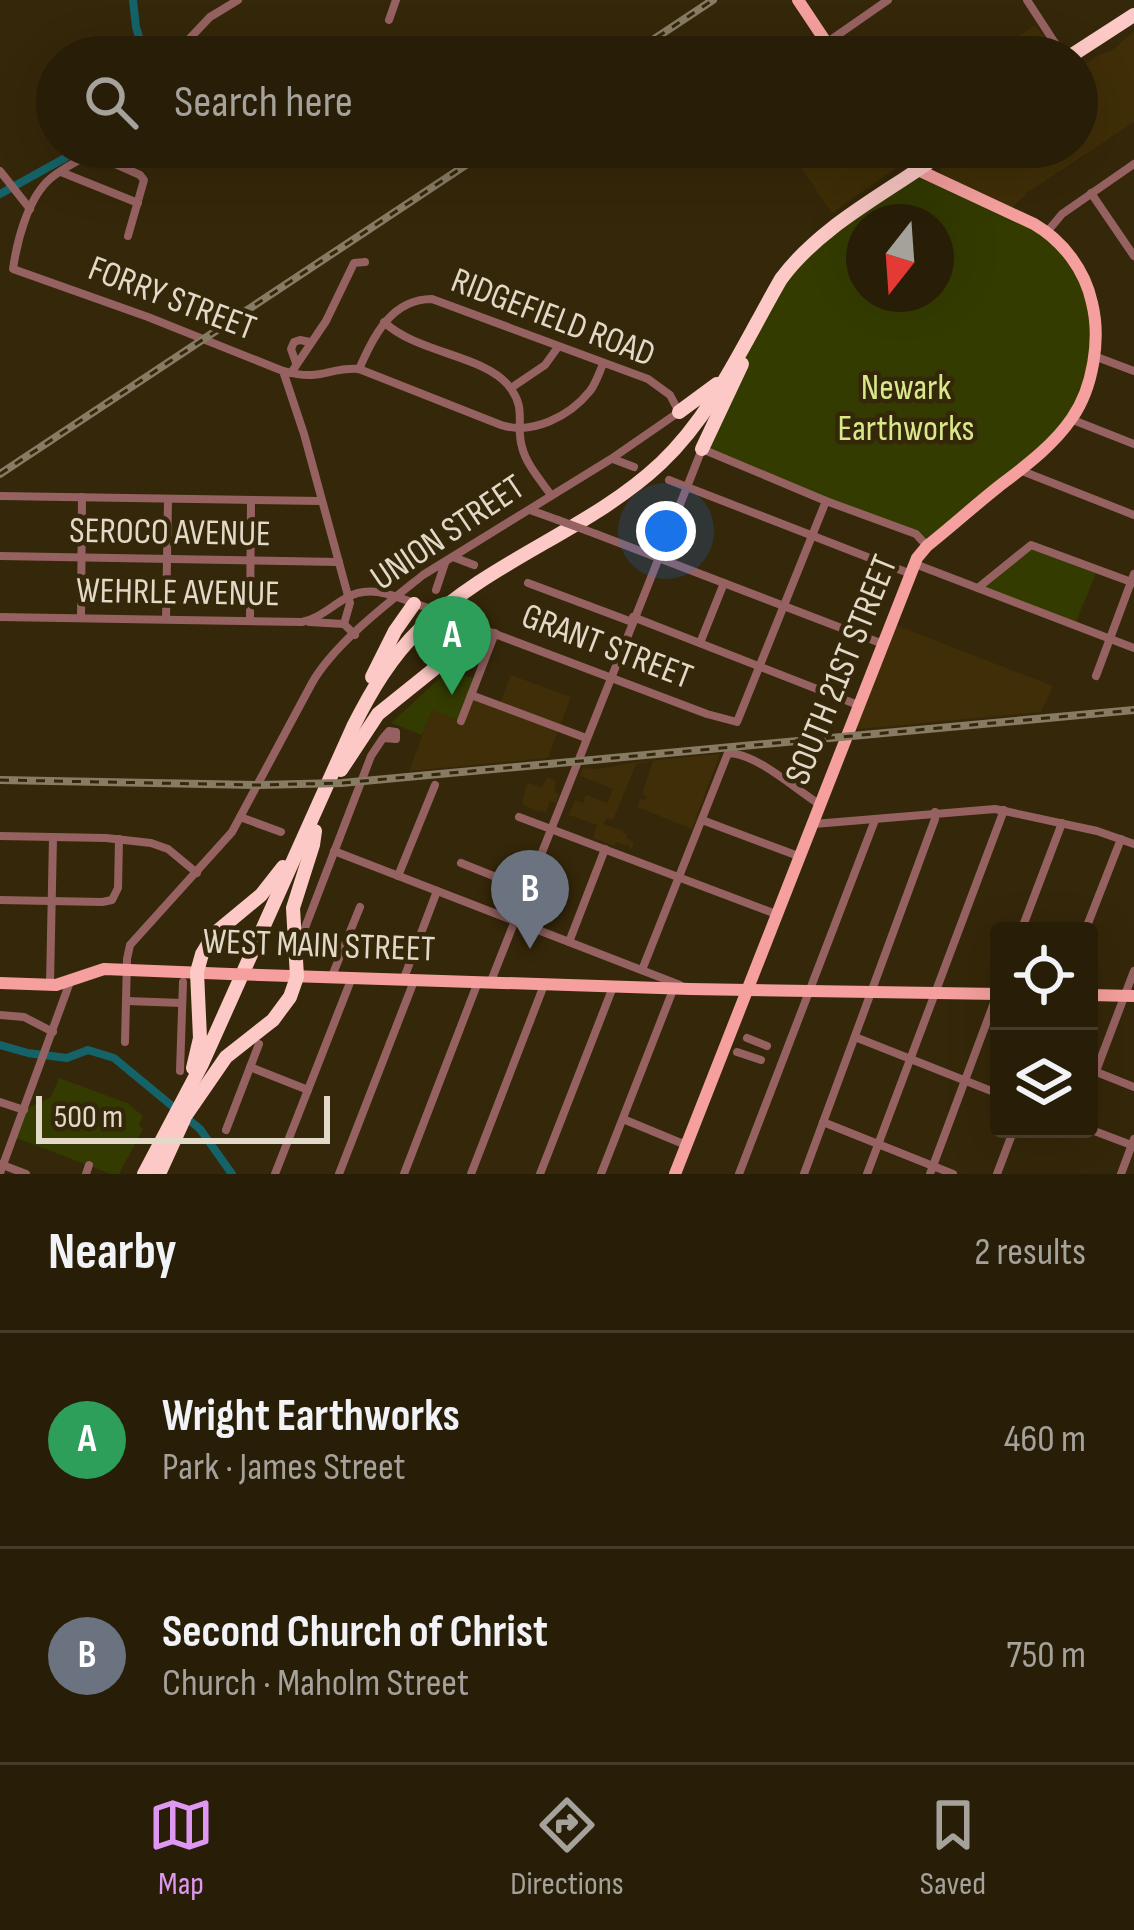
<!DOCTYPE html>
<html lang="en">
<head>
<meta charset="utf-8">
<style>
  body { margin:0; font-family:"Sofia Sans Condensed",sans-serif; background:#342a15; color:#f1f3f6 }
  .controls { position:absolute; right:36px; bottom:36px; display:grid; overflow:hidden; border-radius:12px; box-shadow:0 12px 48px #0002 }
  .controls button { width:108px; height:108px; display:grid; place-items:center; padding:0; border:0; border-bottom:3px solid #443b28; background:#281d07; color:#f1f3f6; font:60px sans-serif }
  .compass { position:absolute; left:846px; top:204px; width:108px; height:108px; border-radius:50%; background:#281d07; box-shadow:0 12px 48px #0002; rotate:197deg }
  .scale { position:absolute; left:36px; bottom:30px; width:294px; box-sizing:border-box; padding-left:12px; border:6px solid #e2d9c8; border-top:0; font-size:33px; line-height:42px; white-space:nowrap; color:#e2d9c8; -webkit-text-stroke:9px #352709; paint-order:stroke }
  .you { position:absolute; left:666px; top:531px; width:42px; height:42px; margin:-30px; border:9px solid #fff; border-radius:50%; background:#1a73e8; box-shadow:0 0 0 18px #1a73e833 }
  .badge { display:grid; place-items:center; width:78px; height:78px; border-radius:50%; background:#df98f1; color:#fff; font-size:39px; font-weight:700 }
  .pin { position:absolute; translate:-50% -99px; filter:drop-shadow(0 3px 6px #0008) }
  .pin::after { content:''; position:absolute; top:63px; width:42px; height:36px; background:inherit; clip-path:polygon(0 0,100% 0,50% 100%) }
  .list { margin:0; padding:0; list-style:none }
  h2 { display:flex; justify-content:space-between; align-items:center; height:156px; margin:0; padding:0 48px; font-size:51px }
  h2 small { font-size:39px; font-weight:400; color:#a5a29b }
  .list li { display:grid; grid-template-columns:78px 1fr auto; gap:36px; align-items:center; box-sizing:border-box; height:216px; padding:0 48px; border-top:3px solid #443b28 }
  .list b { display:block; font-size:45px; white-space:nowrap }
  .list p { margin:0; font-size:39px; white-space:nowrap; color:#a5a29b }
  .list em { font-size:39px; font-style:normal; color:#a5a29b }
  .icon { flex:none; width:66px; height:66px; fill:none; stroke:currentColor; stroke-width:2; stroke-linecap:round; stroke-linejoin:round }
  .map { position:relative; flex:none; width:1134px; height:1174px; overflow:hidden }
  .search { position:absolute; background:#281d07; box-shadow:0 12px 48px #0002; left:36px; right:36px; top:36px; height:132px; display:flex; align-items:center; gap:30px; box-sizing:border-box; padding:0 42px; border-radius:66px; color:#a5a29b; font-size:45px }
  .sheet { height:588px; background:#281d07 }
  nav { display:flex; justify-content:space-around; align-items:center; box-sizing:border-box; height:168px; border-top:3px solid #443b28; background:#281d07; font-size:33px; color:#a5a29b }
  nav a { display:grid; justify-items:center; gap:6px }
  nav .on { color:#df98f1 }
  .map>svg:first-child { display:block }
</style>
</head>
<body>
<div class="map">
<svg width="1134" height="1174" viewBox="0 0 1134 1174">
  <rect width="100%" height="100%" fill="#352709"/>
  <!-- built -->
  <g fill="#3f2e07">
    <polygon points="1035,25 1058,54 1054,57 988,57"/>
    <polygon points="1134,31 1134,122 1027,193 1011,209 941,174 941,166 946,160 963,147 1077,147 1077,70 1097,56 1114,49"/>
    <polygon points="787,147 886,147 899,166 832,213"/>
    <polygon points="893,624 1053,686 1041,712 858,729 852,727"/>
    <polygon points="511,675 571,697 548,758 409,771 432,710 471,695 499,705"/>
    <polygon points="720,754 692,829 637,807 640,799 645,800 647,796 642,794 653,761 636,764 613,820 607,818 604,824 623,831 623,834 628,833 626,838 634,842 630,852 629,843 627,846 617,842 614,846 593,838 597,825 569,815 575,800 583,803 586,795 607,803 613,789 580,776 583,768 598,769 637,762"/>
    <polygon points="547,777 556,781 554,792 559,794 556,803 550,801 546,812 540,810 539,812 522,804 527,782 542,788"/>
  </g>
  <!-- green -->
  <g fill="#343b00" fill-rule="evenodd">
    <path d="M916 169 1021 217 1078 267 1095 344 1071 419 927 546 923 540 708 450C734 383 760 309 809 255ZM864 222H936V294H864Z"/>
    <polygon points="1030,548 1096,573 1076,622 984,587"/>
    <polygon points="449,670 475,679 458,720 432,710 422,735 391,723"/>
    <polygon points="59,1078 127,1103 143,1116 139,1125 143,1129 119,1174 111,1174 14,1137 24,1110 51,1097"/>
  </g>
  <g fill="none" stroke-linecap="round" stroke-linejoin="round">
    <!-- river -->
    <g stroke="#146368" stroke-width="8">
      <polyline points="133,0 136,27 145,57"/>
      <polyline points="0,194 65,158 77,147"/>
      <polyline points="0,1045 28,1053 67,1058 88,1050 114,1058 200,1129 232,1174"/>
    </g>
    <!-- minor -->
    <g stroke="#966261" stroke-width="8">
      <polyline points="1027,0 1064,57"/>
      <polyline points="389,20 396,0"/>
      <polyline points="172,57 210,17 238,0"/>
      <polyline points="806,57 888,0"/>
      <path d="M102 147C86 157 65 166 51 178 28 197 17 241 13 269L148 317 283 371 304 434 350 603 344 624 355 635"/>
      <polyline points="93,154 140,175 144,180 128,236"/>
      <polyline points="0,171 30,209"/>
      <polyline points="61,172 138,203"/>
      <polyline points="1091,193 1134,256"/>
      <polyline points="1047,232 1062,214 1134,164"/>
      <path d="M384 322C417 353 483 355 508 385 528 409 515 423 522 447 526 464 541 481 551 495"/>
      <polyline points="1094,356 1134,371"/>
      <polyline points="296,363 291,349 294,342 300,340 310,342"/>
      <path d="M284 371C321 382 328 367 359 369L501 425C532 435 569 417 590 391 596 383 599 373 603 364"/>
      <polyline points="291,373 326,321 354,263 365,262"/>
      <polyline points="511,388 545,365 558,347"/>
      <polyline points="1073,420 1134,444"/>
      <polyline points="613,459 634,467"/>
      <polyline points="1022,471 1134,515"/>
      <polyline points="669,480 911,574"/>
      <polyline points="0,496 321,501"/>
      <polyline points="530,510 558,520"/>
      <polyline points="596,534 883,644"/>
      <polyline points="0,556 339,562"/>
      <polyline points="453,557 474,565"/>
      <polyline points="915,564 1134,648"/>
      <polyline points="528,583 632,622"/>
      <polyline points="979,587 1031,545 1134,583"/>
      <polyline points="436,590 445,563"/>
      <path d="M0 617 302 622C320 618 330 607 346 598 372 582 400 599 425 607"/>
      <polyline points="633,617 858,705"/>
      <polyline points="81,618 82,497"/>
      <polyline points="166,619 168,500"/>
      <polyline points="458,620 707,714 737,722 826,501"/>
      <polyline points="250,621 251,501"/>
      <polyline points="309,622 344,624"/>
      <polyline points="700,643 724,583"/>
      <polyline points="1096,676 1134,574"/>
      <polyline points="471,695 586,738"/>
      <polyline points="461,721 495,633"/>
      <polyline points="240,817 281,832"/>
      <polyline points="519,817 776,914"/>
      <polyline points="702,820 801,857"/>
      <polyline points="814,824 995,809 1097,831 1134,844"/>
      <polyline points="0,836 106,838 151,843 168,849 197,873"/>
      <polyline points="334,851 680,985"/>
      <polyline points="461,863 526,889"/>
      <polyline points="398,876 435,785"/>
      <polyline points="0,900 102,902 112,900 118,888 119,839"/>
      <polyline points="1021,931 1062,823"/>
      <polyline points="1085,931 1121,839"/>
      <polyline points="569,942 605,849"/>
      <polyline points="340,954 304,941 303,933 371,756 383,738 396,739 396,732 389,731 383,738"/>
      <path d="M642 970 728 753C756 753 795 789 819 804"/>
      <polyline points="332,976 360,907"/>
      <polyline points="404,978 437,891"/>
      <polyline points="491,981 702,449 826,501 916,534 927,546"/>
      <polyline points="50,984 53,837"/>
      <polyline points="127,1001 182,1003"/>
      <polyline points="0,1015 24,1017 53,1032"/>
      <polyline points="855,1037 999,1094"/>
      <polyline points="747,1038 767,1046"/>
      <path d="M125 1042 127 959 130 945 232 832 312 683C334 644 388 603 423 575L611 459 679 412 670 395 648 379 432 299C391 299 374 336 359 369"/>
      <polyline points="737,1052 761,1060"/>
      <polyline points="250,1067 308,1090"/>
      <polyline points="1089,1069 1134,1087"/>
      <polyline points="180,1071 183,982"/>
      <polyline points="1096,1071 1134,971"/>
      <polyline points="0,1102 24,1110"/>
      <polyline points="623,1119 681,1143 687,1142"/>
      <polyline points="823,1122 953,1174"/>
      <polyline points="1089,1129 1134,1146"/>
      <polyline points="226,1130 259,1044"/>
      <polyline points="0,1164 26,1174"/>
      <polyline points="0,1173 70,982"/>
      <polyline points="86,1174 89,1165"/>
      <polyline points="275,1174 351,980"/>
      <polyline points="339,1174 414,981"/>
      <polyline points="404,1174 478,982"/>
      <polyline points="471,1174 544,985"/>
      <polyline points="540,1174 613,987"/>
      <polyline points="601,1174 673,990"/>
      <polyline points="739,1174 875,820"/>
      <polyline points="804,1174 935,819 935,812"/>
      <polyline points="867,1174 1004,810"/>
      <polyline points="930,1174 998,992"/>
      <polyline points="997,1174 1014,1129"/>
      <polyline points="1121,1174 1134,1139"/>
    </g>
    <!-- major -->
    <g stroke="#f5a09e" stroke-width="12">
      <polyline points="798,0 836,57"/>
      <polyline points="260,975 690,989 999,994"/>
      <polyline points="0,983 56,985 104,969 230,974"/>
      <polyline points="1089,995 1134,996"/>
      <path d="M675 1174 917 558 927 546C951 527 974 506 998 487 1024 467 1053 446 1072 418 1093 388 1101 339 1092 303 1085 270 1063 241 1034 224L916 169 898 147"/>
    </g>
    <!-- highway -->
    <g stroke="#fdc9c6" stroke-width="14">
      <polyline points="1069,57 1134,15"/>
      <polyline points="679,412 717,384"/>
      <polyline points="702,449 742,364"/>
      <polyline points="372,677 395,631 414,604"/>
      <polyline points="341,770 378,714 444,661 475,626"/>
      <polyline points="193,1068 200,1038 197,972 202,954 214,934 261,895 283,867"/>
      <polyline points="186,1115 226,1057 273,1020 290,997 297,977 293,908 313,845 315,831"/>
      <path d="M144 1174 202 1064 353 727C371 691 391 657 420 629 490 560 590 530 661 463 714 413 745 341 781 279 823 222 894 190 950 147"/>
      <polyline points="159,1174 184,1119"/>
    </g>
    <defs>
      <g id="rail">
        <polyline points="627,57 713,0"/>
        <polyline points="0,474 493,147"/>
        <polyline points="0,780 258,785 342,783 1134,710"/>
      </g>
    </defs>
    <!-- rail casing -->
    <use href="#rail" stroke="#877b63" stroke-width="8"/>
    <!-- rail -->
    <use href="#rail" stroke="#352709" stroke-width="3" stroke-dasharray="9" stroke-linecap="butt"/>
    <!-- minor-bridge -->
    <g stroke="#966261" stroke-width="8">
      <polyline points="558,520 596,534"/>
      <polyline points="425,607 458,620"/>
    </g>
    <!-- major-bridge -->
    <polyline stroke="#f5a09e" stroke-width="12" points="230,974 260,975"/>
  </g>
  <g text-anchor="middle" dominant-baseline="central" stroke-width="9" stroke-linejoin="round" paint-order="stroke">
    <!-- street labels -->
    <g font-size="36" fill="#e2d9c8" stroke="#352709">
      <text transform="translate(172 299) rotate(21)">FORRY STREET</text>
      <text transform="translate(553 318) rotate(21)">RIDGEFIELD ROAD</text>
      <text transform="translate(170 533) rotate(1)">SEROCO AVENUE</text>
      <text transform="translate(448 533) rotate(-34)">UNION STREET</text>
      <text transform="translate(178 593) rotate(1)">WEHRLE AVENUE</text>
      <text transform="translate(607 647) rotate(21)">GRANT STREET</text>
      <text transform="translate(842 670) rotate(-68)">SOUTH 21ST STREET</text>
      <text transform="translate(319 946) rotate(2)">WEST MAIN STREET</text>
    </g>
    <!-- park labels -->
    <g font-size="36" fill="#d8e88a" stroke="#352709">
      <text x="906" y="388">Newark<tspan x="906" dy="41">Earthworks</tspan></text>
    </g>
  </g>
</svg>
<div class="controls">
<button><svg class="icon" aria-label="locate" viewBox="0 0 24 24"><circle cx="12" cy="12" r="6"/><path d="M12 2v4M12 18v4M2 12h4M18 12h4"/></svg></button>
<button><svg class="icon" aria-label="layers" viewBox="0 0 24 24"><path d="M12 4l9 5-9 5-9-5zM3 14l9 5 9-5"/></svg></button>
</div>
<svg class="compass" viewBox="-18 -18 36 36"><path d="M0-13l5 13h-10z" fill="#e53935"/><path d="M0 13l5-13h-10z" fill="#a5a29b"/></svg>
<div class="scale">500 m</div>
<div class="you"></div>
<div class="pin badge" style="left:452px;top:695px;background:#2e9e5b">A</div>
<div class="pin badge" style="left:530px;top:949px;background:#6b7280">B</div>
<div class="search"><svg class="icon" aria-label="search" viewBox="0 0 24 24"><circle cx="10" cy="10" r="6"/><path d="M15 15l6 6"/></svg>Search here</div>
</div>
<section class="sheet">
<h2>Nearby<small>2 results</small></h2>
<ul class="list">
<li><span class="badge" style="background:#2e9e5b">A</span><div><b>Wright Earthworks</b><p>Park · James Street</p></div><em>460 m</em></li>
<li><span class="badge" style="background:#6b7280">B</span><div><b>Second Church of Christ</b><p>Church · Maholm Street</p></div><em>750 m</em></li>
</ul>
</section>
<nav>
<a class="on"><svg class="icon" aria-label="map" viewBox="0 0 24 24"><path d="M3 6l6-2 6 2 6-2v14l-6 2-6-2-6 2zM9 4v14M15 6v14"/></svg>Map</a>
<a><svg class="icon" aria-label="directions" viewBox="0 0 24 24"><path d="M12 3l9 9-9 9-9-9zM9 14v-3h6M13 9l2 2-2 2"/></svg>Directions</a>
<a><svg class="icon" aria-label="saved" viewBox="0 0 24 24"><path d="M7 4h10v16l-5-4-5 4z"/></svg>Saved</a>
</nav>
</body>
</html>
